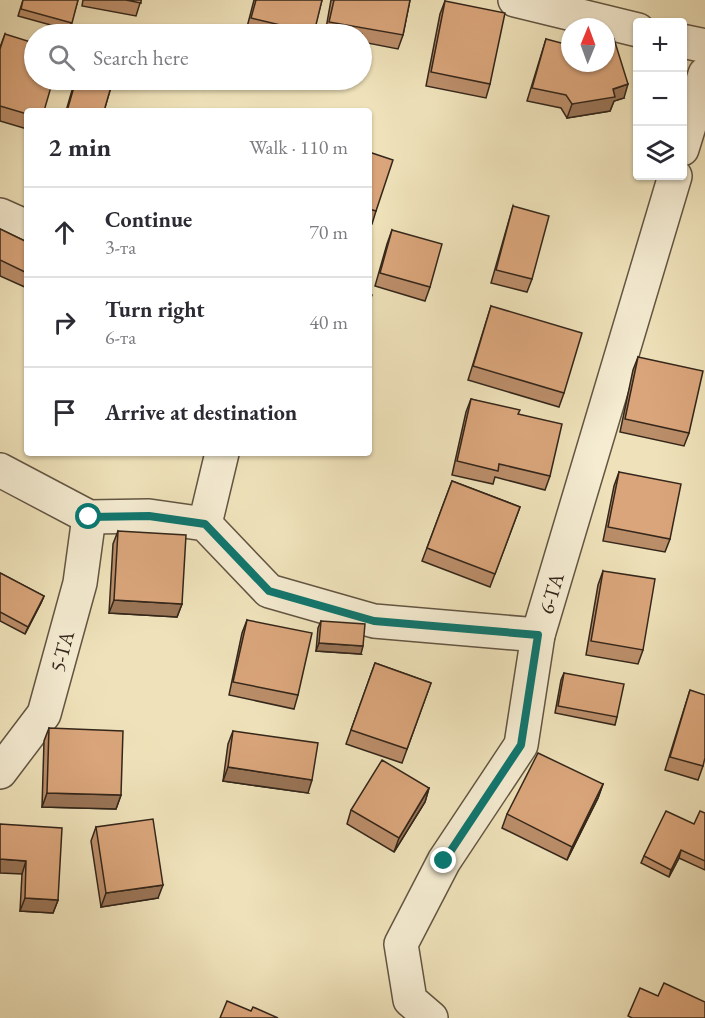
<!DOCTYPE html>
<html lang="en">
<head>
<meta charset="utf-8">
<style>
  body { margin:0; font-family:"EB Garamond",serif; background:#f2f2f3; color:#2b2b33 }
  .controls { position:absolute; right:18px; top:18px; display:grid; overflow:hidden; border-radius:6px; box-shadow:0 2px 4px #0004 }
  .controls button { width:54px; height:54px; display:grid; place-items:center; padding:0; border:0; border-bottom:2px solid #e1e1e2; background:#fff; color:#2b2b33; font:30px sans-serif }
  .compass { position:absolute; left:561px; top:18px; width:54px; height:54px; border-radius:50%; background:#fff; box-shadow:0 2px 4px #0004; rotate:1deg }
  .stop { position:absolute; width:18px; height:18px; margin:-14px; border:4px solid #0f766e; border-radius:50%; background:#fff }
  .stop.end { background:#0f766e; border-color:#fff; box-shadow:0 2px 6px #0008 }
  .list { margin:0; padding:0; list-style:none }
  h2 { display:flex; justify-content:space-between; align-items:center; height:78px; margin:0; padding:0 24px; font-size:26px }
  h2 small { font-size:20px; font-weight:400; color:#7c7c81 }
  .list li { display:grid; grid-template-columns:39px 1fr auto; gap:18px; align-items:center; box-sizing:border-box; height:90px; padding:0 24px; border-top:2px solid #e1e1e2 }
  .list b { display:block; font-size:22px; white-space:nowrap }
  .list p { margin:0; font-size:20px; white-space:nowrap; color:#7c7c81 }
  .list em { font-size:20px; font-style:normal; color:#7c7c81 }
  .icon { flex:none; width:33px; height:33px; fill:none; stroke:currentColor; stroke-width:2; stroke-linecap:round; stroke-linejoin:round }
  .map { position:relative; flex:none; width:705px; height:1018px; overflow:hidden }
  .search { position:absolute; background:#fff; box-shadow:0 2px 4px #0004; left:24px; top:24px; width:348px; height:66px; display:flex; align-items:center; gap:15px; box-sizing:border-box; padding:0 21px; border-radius:33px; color:#7c7c81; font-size:22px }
  .panel { position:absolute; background:#fff; box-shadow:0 2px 4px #0004; left:24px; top:108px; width:348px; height:348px; border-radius:6px }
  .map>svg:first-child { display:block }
</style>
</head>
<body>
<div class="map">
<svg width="705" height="1018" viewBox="0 0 705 1018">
  <rect width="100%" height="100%" fill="#efe2ba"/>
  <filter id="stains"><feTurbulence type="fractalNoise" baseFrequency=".00333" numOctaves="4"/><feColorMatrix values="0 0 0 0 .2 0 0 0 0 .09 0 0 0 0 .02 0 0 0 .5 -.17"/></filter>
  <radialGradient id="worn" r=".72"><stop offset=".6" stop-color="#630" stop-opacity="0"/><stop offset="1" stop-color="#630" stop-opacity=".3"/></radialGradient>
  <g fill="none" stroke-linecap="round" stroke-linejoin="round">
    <defs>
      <g id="minor">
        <polyline points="515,0 638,30"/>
        <polyline points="682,41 705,46"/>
        <polyline points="682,149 705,74"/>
        <polyline points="0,215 27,227"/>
        <polyline points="0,470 89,517 149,516 205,524 269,591 374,621 538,635"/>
        <polyline points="205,524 222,453"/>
        <path id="s1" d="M0 772 44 714 80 583 89 517"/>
        <path id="s2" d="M431 1018 410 1000 401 944 444 861 521 745 538 635 675 176"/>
      </g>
    </defs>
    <!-- minor casing -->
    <use href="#minor" stroke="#625542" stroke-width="36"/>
    <!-- minor -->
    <use href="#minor" stroke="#f5ecd2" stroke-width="33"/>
  </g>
  <!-- wall -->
  <g fill="#bb8e6a" stroke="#33261a" stroke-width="1.5">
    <polygon points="23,0 78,0 69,30 18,16"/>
    <polygon points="83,0 141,0 136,16 82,6"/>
    <polygon points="254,0 322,0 313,34 260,34 246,31"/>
    <polygon points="331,0 410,0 403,35 398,49 362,42 362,34 325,34"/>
    <polygon points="445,1 490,84 486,98 426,86 440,14"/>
    <polygon points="5,34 27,111 27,129 0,121 0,47"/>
    <polygon points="546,39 624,98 614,101 610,111 567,118 561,108 527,101"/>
    <polygon points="75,80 113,80 104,111 66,111"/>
    <polygon points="369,152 376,211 372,224 369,224"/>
    <polygon points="513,206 532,279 527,292 491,283"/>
    <polygon points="0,229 27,242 27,288 0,276"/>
    <polygon points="392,230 430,287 425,301 375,286 387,244"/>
    <polygon points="491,306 564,393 559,407 468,380"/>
    <polygon points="638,357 689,433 684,446 620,432 633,370"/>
    <polygon points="471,399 518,414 550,476 545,490 495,477 493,484 452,475 466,412"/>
    <polygon points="619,472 670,539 665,552 603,541 614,486"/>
    <polygon points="452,481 520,507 490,587 422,561"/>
    <polygon points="118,531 182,604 177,617 109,613 113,544"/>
    <polygon points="603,571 643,650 638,664 586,655 598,585"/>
    <polygon points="0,573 44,596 41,603 25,634 0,621"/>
    <polygon points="247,620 298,695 294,709 229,695 242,633"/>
    <polygon points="321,621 361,654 316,651 318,628"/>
    <polygon points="375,663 431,683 402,763 346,744"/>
    <polygon points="564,673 617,717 615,725 555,713 561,680"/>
    <polygon points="690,690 703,766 698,780 665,770"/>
    <polygon points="49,728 121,795 116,809 42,807 44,741"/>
    <polygon points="233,731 308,793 223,781 228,744"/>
    <polygon points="603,784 598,798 567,860 502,828 507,814"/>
    <polygon points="429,788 425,802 394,852 347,824 351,810"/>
    <polygon points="705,813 705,870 679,858 669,877 641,863 644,856 694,824"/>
    <polygon points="0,824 58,900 53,913 20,911 22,874"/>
    <polygon points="96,827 158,898 101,907 91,841"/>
  </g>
  <!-- shaded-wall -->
  <g fill="#997456" stroke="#33261a" stroke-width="1.5">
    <polygon points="628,84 624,98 614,101 610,111 567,118 572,104"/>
    <polygon points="44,596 41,603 25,634 28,627"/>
    <polygon points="114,600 182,604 177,617 109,613"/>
    <polygon points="319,643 363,646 361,654 316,651"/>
    <polygon points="228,767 312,780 308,793 223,781"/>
    <polygon points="603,784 598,798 567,860 572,847"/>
    <polygon points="429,788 425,802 394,852 399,838"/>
    <polygon points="47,793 121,795 116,809 42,807"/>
    <polygon points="681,850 679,858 669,877 671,870"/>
    <polygon points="0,859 26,861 22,874 0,873"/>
    <polygon points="163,885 158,898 101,907 106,893"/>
    <polygon points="25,898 58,900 53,913 20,911"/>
  </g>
  <!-- building -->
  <g fill="#daa57b" stroke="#33261a" stroke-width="1.5">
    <polygon points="23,0 78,0 72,23 21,9"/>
    <polygon points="126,0 141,0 141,3"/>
    <polygon points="256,0 322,0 314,33 251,18"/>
    <polygon points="334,0 410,0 403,35 329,22"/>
    <polygon points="445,1 505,13 490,84 431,72"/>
    <polygon points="5,34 34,43 34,80 53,80 44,111 27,111 27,114 0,106 0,49"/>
    <polygon points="606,38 607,41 614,39 628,84 613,89 615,97 572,104 566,95 532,88 546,39 561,43 570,40 570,63 606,63"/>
    <polygon points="76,80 113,80 104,111 67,111"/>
    <polygon points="369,152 393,160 376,211 369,209"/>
    <polygon points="513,206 549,216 532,279 496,270"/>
    <polygon points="0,229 27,242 27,273 0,260"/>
    <polygon points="392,230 442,244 430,287 380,273"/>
    <polygon points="369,294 372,295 369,303"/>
    <polygon points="491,306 582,333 564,393 473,366"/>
    <polygon points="638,357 703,371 689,433 625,419"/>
    <polygon points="471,399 520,410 518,414 562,424 550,476 499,464 498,471 457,461"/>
    <polygon points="619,472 681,484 670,539 608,527"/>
    <polygon points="452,481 520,507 495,574 427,548"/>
    <polygon points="118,531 186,535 182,604 114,600"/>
    <polygon points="603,571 655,579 643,650 591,641"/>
    <polygon points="0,573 44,596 28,627 0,612"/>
    <polygon points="247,620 312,633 298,695 233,682"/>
    <polygon points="321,621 365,624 363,646 319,643"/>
    <polygon points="375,663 431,683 407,749 351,730"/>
    <polygon points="564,673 624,684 617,717 558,706"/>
    <polygon points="690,690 705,695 705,758 703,766 670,757"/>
    <polygon points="49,728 123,731 121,795 47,793"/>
    <polygon points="233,731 318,743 312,780 228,767"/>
    <polygon points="538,753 603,784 572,847 507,814"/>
    <polygon points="382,760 429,788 399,838 351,810"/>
    <polygon points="666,811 694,824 700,811 705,813 705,861 681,850 671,870 644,856"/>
    <polygon points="153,819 163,885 106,893 96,827"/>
    <polygon points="0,824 62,828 58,900 25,898 26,861 0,859"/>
    <polygon points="664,983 705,1002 705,1018 632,1018 628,1016 640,988 658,996"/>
    <polygon points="227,1001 251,1011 253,1007 278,1018 220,1018"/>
  </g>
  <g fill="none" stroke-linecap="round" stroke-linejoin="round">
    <!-- route -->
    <polyline stroke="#0f766e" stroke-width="8" points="89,517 149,516 205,524 269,591 374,621 538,635 521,745 444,861"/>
  </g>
  <g text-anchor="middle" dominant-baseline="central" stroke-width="4.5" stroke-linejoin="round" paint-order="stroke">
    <!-- street labels -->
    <g font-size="21" fill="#33261a" stroke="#f5ecd2">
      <text stroke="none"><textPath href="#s2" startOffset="472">6-ТА</textPath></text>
      <text stroke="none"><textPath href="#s1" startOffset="138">5-ТА</textPath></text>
    </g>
  </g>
  <rect width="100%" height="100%" filter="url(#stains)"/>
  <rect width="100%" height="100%" fill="url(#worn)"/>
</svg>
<div class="controls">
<button>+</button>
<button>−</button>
<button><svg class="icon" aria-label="layers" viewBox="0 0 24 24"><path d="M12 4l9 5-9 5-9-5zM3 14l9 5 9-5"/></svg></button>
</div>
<svg class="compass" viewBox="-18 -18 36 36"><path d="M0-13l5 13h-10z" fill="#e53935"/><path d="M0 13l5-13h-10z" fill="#7c7c81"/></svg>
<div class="stop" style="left:89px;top:517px"></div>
<div class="stop end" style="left:444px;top:861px"></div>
<div class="search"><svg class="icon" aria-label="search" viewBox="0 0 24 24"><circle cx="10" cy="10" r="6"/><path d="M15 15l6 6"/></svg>Search here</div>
<section class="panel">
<h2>2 min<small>Walk · 110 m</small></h2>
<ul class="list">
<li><svg class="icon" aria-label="ahead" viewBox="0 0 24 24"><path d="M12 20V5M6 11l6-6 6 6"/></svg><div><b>Continue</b><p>3-та</p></div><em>70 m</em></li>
<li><svg class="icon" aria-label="right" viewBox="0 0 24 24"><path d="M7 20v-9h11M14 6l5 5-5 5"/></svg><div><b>Turn right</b><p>6-та</p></div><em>40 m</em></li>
<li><svg class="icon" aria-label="arrive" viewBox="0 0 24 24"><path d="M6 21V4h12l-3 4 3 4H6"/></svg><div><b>Arrive at destination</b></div></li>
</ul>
</section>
</div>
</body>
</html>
